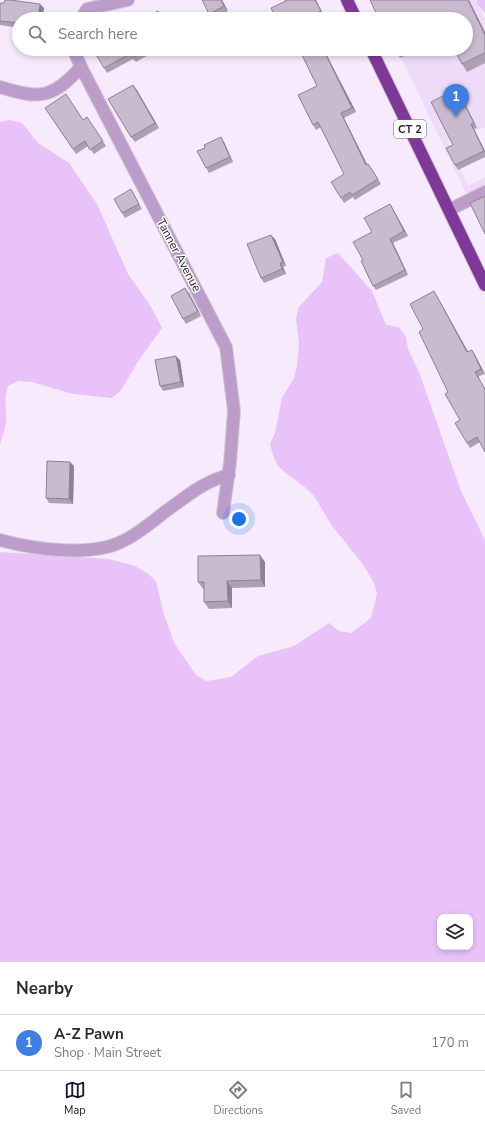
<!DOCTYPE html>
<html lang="en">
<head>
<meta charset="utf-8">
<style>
  body { margin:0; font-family:"Nunito Sans",sans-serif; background:#f2f2f3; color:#2b2b33 }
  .controls { position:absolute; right:12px; bottom:12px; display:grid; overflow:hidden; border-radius:8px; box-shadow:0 2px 6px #0003 }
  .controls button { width:36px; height:36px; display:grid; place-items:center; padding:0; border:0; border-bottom:1px solid #e1e1e2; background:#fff; color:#2b2b33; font:20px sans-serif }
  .you { position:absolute; left:239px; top:519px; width:14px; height:14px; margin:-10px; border:3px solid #fff; border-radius:50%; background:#1a73e8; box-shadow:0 0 0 6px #1a73e833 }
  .badge { display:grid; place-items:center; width:26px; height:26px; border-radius:50%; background:#111827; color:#fff; font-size:13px; font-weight:700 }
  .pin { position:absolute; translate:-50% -33px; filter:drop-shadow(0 1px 2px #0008) }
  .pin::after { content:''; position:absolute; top:21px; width:14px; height:12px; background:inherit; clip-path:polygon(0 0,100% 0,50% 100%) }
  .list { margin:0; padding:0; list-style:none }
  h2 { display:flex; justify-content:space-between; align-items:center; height:52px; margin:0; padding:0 16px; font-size:17px }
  h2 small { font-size:13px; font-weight:400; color:#7c7c81 }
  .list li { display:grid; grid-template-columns:26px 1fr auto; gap:12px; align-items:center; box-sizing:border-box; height:56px; padding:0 16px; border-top:1px solid #e1e1e2 }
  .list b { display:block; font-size:15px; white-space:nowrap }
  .list p { margin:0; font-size:13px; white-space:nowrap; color:#7c7c81 }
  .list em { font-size:13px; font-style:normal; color:#7c7c81 }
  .icon { flex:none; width:22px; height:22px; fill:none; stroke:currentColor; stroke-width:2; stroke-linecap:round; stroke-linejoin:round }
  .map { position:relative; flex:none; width:485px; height:962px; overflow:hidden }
  .search { position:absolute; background:#fff; box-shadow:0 2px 6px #0003; left:12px; right:12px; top:12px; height:44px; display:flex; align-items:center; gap:10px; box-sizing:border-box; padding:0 14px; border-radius:22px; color:#7c7c81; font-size:15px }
  .sheet { height:108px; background:#fff }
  nav { display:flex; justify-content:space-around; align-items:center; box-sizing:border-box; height:56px; border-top:1px solid #e1e1e2; background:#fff; font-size:11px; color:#7c7c81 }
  nav a { display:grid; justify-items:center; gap:2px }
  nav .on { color:#111827 }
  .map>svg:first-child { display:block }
</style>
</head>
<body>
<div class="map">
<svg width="485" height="962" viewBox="0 0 485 962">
  <rect width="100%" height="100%" fill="#f7eafd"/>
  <!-- built -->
  <polygon fill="#efdbf8" points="373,0 485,0 485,2 478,5 485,20 485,127 448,142 468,186 485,177 485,233 397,49 466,49 466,19"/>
  <!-- green -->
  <g fill="#e9c2fa" fill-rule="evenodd">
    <polygon points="477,0 485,0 485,13 478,5"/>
    <path d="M10 120 22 123 38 143 69 163 97 204 128 274 150 305 162 328 139 360 121 390 112 398 73 394 32 382 19 381 8 386C3 402 7 407 6 422 5 429 2 437 0 444V122Z"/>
    <path d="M338 253 372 291 386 325 399 327 406 337 408 349 419 372 461 491 485 540V962H0V552L109 559 135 566 147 573 156 581 163 611 174 643 196 675 207 681 231 677 258 656 294 646 329 623 339 631 351 633 371 618 377 594 374 583 362 563 332 526 314 496 306 488 287 474 278 466 273 455 270 444 275 433 282 398 294 378 297 366 299 343 296 319 298 308 322 282 326 258ZM440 917H470V947H440Z"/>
  </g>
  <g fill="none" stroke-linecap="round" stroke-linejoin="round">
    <defs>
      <g id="street">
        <polyline points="81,19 87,9 128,0"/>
        <polyline points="73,49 81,67 226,347 234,411 230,463 223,513"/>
        <path d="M0 87C40 100 53 98 81 67"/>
        <polyline points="449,210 485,192"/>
        <path d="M0 540C32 549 90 557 121 542 137 535 152 522 166 511 186 497 204 481 229 475"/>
      </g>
      <g id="highway">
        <polyline points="347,0 356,19"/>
        <polyline points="371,49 485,285"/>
      </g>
    </defs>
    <!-- street casing -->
    <use href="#street" stroke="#d2c6d7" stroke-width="14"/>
    <!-- highway casing -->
    <use href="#highway" stroke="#d2c6d7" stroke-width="14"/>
    <!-- street -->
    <use href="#street" stroke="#bc9dca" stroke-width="12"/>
    <!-- highway -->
    <use href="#highway" stroke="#7e3998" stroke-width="12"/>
  </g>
  <!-- wall -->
  <g fill="#ada0b3">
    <polygon points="222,0 228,11 212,19 209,14"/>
    <polygon points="285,0 316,0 324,16 318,19 276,19"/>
    <polygon points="0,3 44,8 42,19 19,19 19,28 0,25"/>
    <polygon points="466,19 485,32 485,63 467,72 462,64"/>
    <polygon points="102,49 172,49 161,55 157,50 136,62 133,59 107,73 104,68"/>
    <polygon points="394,49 418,49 400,58"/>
    <polygon points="324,50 356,112 344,118 367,165 372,169 381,184 355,200 353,197 344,203 341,198 344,174 321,127 316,130 313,125 317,86"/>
    <polygon points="133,85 159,128 135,142 131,137"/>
    <polygon points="457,89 460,94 477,128 474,129 485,151 485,157 458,170 455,165 453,145"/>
    <polygon points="45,108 83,120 87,117 106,146 94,154 88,146 76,154"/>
    <polygon points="224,142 233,162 209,173 206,168"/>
    <polygon points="131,189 142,209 125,218 122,213"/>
    <polygon points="390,204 393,209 408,236 393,243 408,275 376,290 373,286 372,232"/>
    <polygon points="275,239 286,266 283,267 286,274 264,283 261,278"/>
    <polygon points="189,293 201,316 186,324 183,319"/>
    <polygon points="437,296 468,352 475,355 485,374 479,376 480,442 470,448 467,443 460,420 423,329"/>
    <polygon points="180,360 184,387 163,391 160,386"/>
    <polygon points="74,466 73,504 49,503 46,498"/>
    <polygon points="265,562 265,587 232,588 232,608 209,609 204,602 204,589 203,589 198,582"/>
  </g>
  <!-- shaded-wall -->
  <g fill="#8d8292">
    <polygon points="221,0 222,0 228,11 224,6"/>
    <polygon points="315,0 316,0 324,16 321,11"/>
    <polygon points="468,0 469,0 485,32 485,35"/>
    <polygon points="40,4 44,8 42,19 38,19"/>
    <polygon points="323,49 324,50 356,112 352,108"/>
    <polygon points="133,85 137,90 159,128 155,123"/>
    <polygon points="457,89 460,94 477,128 474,123"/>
    <polygon points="341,113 344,118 370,170 366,165"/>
    <polygon points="471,124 474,129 485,151 485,152"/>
    <polygon points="221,137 224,142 233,162 230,157"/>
    <polygon points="390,204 393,209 408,236 404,231"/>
    <polygon points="271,235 275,239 286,266 283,262"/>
    <polygon points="390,239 393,243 408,275 405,270"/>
    <polygon points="280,263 283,267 286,274 282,269"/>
    <polygon points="185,288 189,293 201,316 198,311"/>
    <polygon points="434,291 437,296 471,357 467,352"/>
    <polygon points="472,350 475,355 485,374 481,369"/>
    <polygon points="176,356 180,360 184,387 181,382"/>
    <polygon points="70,462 74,466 73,504 69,499"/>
    <polygon points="260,555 265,562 265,587 261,580"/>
    <polygon points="227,581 232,588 232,608 228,601"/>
  </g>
  <!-- building -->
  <g fill="#c9bad0" stroke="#8d8292">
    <polygon points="5,0 10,0 40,4 38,19 19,19 19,23 0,21 0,3 4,3"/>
    <polygon points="202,0 221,0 224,6 209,14"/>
    <polygon points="285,0 315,0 321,11 306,19 276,19 271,8 286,1"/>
    <polygon points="370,0 468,0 485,35 485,53 462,64 454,49 466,49 466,19 379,19"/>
    <polygon points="158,11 163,19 143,19"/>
    <polygon points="102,49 147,49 132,58 130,54 104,68 95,53"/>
    <polygon points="314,49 323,49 352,108 341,113 366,165 368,164 378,179 352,195 350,192 341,198 331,182 344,174 318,122 313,125 298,95 317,86 302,55"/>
    <polygon points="133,85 155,123 131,137 108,99"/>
    <polygon points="457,89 474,123 471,124 484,151 455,165 446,148 453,145 431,102"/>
    <polygon points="66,94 83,120 87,117 103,141 90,150 85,141 73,149 45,108"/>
    <polygon points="221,137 230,157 206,168 197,151 205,148 204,145"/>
    <polygon points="131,189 139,204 122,213 114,199"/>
    <polygon points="485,196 485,234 470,203"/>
    <polygon points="390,204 404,231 390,239 405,270 373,286 361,261 363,260 353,242 372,232 364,218"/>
    <polygon points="271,235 283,262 280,263 282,269 261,278 247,244"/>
    <polygon points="185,288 198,311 183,319 171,296"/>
    <polygon points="434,291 467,352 472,350 481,369 475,372 485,389 485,452 477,437 467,443 455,423 460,420 445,394 448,392 419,332 423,329 410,304"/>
    <polygon points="176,356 181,382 160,386 155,360"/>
    <polygon points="47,461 70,462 69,499 46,498"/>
    <polygon points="260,555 261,580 227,581 228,601 204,602 204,582 198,582 198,556"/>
  </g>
  <g text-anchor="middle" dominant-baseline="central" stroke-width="3" stroke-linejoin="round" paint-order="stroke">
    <!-- shield labels -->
    <rect fill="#fdfdfd" stroke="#69646a" stroke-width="1" x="394" y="120" width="32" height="18" rx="3"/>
    <g font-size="11" font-weight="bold" fill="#29232b">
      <text x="410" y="129">CT 2</text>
    </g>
    <!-- street labels -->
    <g font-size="12" fill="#29232b" stroke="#fdfdfd">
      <text transform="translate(179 255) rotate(62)">Tanner Avenue</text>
    </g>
  </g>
</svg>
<div class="controls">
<button><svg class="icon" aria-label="layers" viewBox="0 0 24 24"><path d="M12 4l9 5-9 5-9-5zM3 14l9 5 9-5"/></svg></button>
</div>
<div class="you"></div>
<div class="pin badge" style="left:456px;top:117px;background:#3f7fe0">1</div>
<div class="search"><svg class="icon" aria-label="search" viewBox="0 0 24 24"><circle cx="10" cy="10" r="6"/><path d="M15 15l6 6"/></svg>Search here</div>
</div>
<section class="sheet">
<h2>Nearby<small></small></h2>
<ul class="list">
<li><span class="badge" style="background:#3f7fe0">1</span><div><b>A-Z Pawn</b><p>Shop · Main Street</p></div><em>170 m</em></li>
</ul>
</section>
<nav>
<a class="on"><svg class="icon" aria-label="map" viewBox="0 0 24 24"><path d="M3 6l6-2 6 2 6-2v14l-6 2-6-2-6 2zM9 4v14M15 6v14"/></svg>Map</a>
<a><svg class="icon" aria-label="directions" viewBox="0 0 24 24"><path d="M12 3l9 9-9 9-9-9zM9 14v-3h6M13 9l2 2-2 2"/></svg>Directions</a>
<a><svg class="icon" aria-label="saved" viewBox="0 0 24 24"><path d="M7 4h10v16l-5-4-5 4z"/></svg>Saved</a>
</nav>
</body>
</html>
